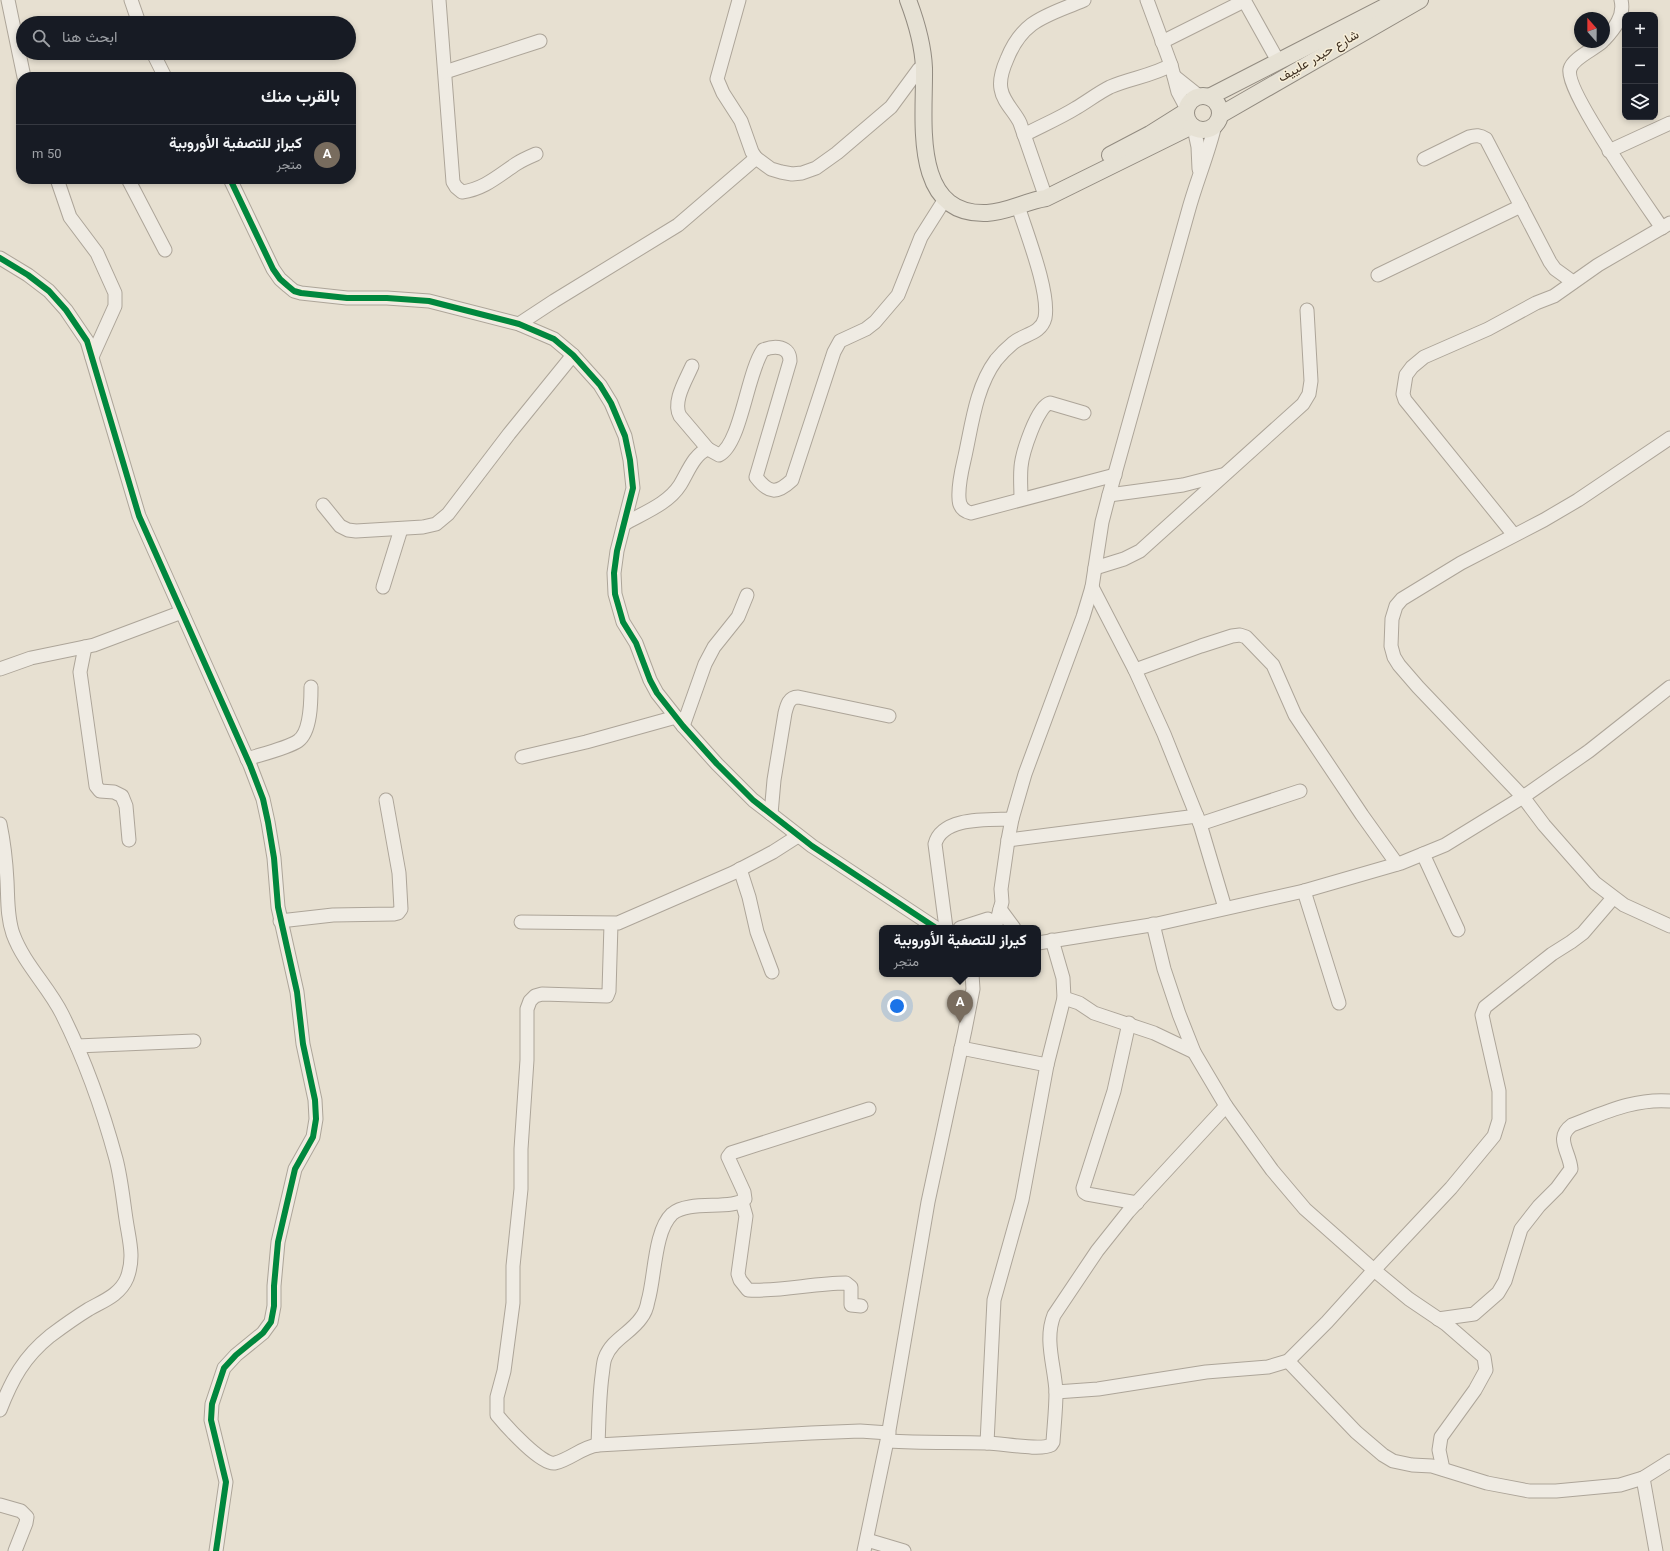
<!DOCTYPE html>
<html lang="ar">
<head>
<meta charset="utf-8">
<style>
  body { margin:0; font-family:Georgia,Vazirmatn,serif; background:#242831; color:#f1f3f6; direction:rtl }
  .controls { position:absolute; right:12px; top:12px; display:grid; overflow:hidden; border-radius:8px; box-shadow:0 2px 6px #0003 }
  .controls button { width:36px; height:36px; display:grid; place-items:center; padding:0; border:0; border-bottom:1px solid #363941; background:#171b24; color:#f1f3f6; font:20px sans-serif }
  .compass { position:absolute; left:1574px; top:12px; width:36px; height:36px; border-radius:50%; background:#171b24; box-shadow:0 2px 6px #0003; rotate:339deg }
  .you { position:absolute; left:897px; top:1006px; width:14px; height:14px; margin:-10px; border:3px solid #fff; border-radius:50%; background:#1a73e8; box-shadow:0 0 0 6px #1a73e833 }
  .badge { display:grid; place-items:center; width:26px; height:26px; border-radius:50%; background:#786c5e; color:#fff; font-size:13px; font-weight:700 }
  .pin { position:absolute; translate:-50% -33px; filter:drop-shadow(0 1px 2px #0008) }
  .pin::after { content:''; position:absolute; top:21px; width:14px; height:12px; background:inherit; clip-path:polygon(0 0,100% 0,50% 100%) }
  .popup { position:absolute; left:879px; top:925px; width:162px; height:52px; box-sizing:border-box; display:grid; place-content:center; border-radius:8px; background:#171b24; filter:drop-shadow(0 1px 3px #0005); font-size:13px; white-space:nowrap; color:#9ea1a6 }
  .popup b { font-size:15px; color:#f1f3f6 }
  .popup::after { content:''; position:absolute; left:50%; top:100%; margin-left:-8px; border:8px solid transparent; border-top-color:#171b24 }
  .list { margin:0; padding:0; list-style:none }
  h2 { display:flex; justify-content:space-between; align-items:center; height:52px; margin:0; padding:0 16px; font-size:17px }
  h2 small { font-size:13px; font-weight:400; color:#9ea1a6 }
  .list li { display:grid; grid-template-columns:26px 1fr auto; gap:12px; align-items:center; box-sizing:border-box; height:60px; padding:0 16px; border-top:1px solid #363941 }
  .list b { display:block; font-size:15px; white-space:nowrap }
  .list p { margin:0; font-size:13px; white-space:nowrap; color:#9ea1a6 }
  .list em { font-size:13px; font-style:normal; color:#9ea1a6 }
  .icon { flex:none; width:22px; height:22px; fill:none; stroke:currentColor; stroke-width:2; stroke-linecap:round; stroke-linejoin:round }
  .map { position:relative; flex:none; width:1670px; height:1551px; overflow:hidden; direction:ltr }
  .search { position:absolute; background:#171b24; box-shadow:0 2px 6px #0003; left:16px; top:16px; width:340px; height:44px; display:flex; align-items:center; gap:10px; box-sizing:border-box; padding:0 14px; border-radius:22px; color:#9ea1a6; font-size:15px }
  .panel { position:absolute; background:#171b24; box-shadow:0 2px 6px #0003; left:16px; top:72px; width:340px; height:112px; border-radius:16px; direction:rtl }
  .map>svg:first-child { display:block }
</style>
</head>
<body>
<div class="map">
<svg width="1670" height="1551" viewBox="0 0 1670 1551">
  <rect width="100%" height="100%" fill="#e7e0d1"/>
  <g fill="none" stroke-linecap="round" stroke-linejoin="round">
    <defs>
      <g id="minor">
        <polyline points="8,0 24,77"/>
        <polyline points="131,0 139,23"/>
        <path d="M439 0 453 182 456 187 462 192C484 189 498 176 516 164 522 160 529 157 536 154"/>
        <polyline points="739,0 717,79 723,93 741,121 752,152 756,158"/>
        <polyline points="1147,0 1171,65 1178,92 1186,107"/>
        <polyline points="1244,0 1278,61"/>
        <path d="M1604 40C1614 29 1625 16 1621 0"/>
        <polyline points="1162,42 1244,1"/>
        <path d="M1602 42C1593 50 1573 58 1570 69 1564 89 1647 206 1662 228"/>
        <polyline points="153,53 165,77"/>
        <polyline points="445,72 540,41"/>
        <polyline points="1174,76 1199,96"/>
        <polyline points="1194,128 1198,147 1199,169"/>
        <path d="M1024 135C1041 126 1060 118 1076 108 1088 101 1098 93 1110 87 1130 78 1152 76 1171 65"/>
        <polyline points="1609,151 1670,123"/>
        <path d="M1424 159 1469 137C1476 135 1480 135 1486 139L1550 262 1555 269 1573 282"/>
        <polyline points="57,179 70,217 97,253 115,293 115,306 92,357"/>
        <polyline points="128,179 165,250"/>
        <polyline points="230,179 273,269 280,279 288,286 294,291 301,293 347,298 387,298 429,301 519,324 554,339 573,355 600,385 611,403 625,436 630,460 633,488 617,551 614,573 615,594 623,622 636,643 650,680 657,693 683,726 717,764 753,800 812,846 936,928"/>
        <path d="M1046 198 1020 123C1015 112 1003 102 1001 89 999 79 1003 68 1007 59 1023 19 1047 16 1084 0"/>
        <path d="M1018 206C1026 232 1050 292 1045 318 1041 334 1024 334 1013 343 1007 348 1001 354 996 360 976 387 972 424 965 456 962 469 958 484 959 498 959 506 963 511 971 513L1115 475"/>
        <polyline points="0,258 28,275 49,291 66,310 87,341 139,516 250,765 263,799 268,822 274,858 278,907 297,992 303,1044 315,1100 316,1119 313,1137 295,1169 278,1242 274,1286 274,1306 271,1322 263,1333 236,1355 224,1368 212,1404 211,1420 226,1482 216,1551"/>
        <polyline points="1378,275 1521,206"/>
        <polyline points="519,324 554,301 678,225 756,158 771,169 781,172 792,174 802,173 816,168 837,153 891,107 919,69 924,67"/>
        <path d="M692 366C686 380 672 402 680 416L708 449"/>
        <polyline points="1670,438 1578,500 1544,520 1461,563 1402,599 1396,606 1392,619 1391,646 1394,657 1399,665 1418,687 1523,797 1544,825 1595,883 1624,905 1670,926"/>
        <polyline points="1109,495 1183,485 1222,475"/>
        <path d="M1021 499C1021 488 1020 478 1021 467 1022 454 1037 406 1050 403L1084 413"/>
        <polyline points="323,505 340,526 348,530 356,531 423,527 436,524 448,514 509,434 573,355"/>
        <path d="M624 524C643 513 668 504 680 485 688 472 694 454 708 449L719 455C741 444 747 373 763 350 775 345 790 346 790 361L756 477C769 494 777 494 792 480L834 352 840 341 866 329 875 322 898 295 921 237 945 199"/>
        <polyline points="1514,535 1405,400 1403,394 1406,375 1412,367 1424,357 1488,329 1536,303 1554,296 1598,265 1670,223"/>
        <polyline points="1095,568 1124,559 1140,551 1303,404 1309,394 1311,381 1307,310"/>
        <polyline points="383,587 401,529"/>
        <polyline points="1092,587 1135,670 1164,734 1200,824 1225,908"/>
        <polyline points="85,647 80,672 96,786 100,791 114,792 122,796 126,806 129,840"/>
        <polyline points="0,669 31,658 94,645 182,612"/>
        <polyline points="1135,670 1201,646 1232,636 1240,635 1246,637 1273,665 1295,715 1362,815 1397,864"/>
        <polyline points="683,726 705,664 714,647 738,617 747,595"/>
        <polyline points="522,757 586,742 676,717"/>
        <path d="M247 759C259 755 288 748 298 741 311 732 311 701 311 687"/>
        <path d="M771 814 774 780 785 713C787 705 789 697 798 697L889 716"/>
        <path d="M0 824C4 843 6 862 7 881 8 899 7 917 13 934 24 964 48 986 62 1014 84 1058 103 1111 116 1159 121 1178 123 1199 126 1219 129 1240 135 1257 127 1278 120 1295 103 1301 89 1309 76 1317 62 1327 50 1336 24 1357 12 1379 0 1410"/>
        <polyline points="1200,824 1300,791"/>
        <polyline points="1008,840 1197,816"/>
        <polyline points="1423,854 1458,930"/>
        <polyline points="740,869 749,897 757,932 772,972"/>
        <polyline points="1304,891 1339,1003"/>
        <polyline points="1000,909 1014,928"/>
        <polyline points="280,921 333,915 394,914 398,913 401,909 399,873 386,800"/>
        <polyline points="521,922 618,923 733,873 773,852 798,836"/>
        <path d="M611 924 609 991 607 996 542 994 535 996 530 1001 527 1009V1060L521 1149V1189L513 1266V1303L504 1371 497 1397V1415C506 1426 542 1466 555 1463 571 1459 582 1447 598 1445L811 1433 860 1431 889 1433"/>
        <polyline points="1153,924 1164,969 1179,1014 1194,1052 1226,1106 1272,1170 1305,1209 1374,1270 1409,1299 1446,1324 1484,1357 1486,1370 1475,1390 1441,1437 1439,1450 1443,1469"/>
        <path d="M946 928 935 844C942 816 989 820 1012 819"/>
        <polyline points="960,928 988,919"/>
        <path d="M995 928 1002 902 1001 889 1008 840 1012 819 1025 774 1083 617 1092 587 1102 522 1109 495 1188 212C1196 182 1208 155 1215 125"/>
        <polyline points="1038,943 1157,924 1304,891 1401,863 1445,845 1523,797 1589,751 1670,687"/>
        <polyline points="1064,998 1079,1003 1094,1013 1154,1033 1194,1052"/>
        <polyline points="1129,1023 1114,1091 1083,1188 1084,1192 1087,1194 1137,1203"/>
        <polyline points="77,1046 194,1041"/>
        <polyline points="961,1048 1047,1065"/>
        <path d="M742 1202 746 1216 738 1274 740 1280 748 1290C781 1292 813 1283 846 1283L851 1287V1305L861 1306"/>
        <path d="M1438 1319 1474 1314 1498 1293 1505 1281 1521 1229 1539 1206 1557 1188 1571 1169C1570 1152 1554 1138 1572 1125 1604 1113 1635 1098 1670 1101"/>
        <polyline points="1288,1361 1356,1432 1383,1455 1393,1461 1412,1465 1432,1466 1487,1483 1529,1491 1556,1491 1620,1485 1643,1478 1670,1461"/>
        <polyline points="1056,1392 1098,1389 1206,1372 1268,1367 1288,1361 1327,1322 1374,1270 1451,1188 1494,1136 1499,1120 1499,1091 1485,1029 1482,1015 1485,1007 1552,954 1571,942 1583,933 1613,898"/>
        <path d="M888 1441C921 1443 953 1442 987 1443 1001 1443 1040 1451 1051 1445L1053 1442C1054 1426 1056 1409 1056 1392 1055 1367 1044 1340 1054 1315L1097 1251 1128 1212 1226 1106"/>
        <polyline points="987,1443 994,1300 1022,1200 1047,1065 1064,998 1063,978 1052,940"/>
        <path d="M598 1445C599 1422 599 1399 602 1376 603 1370 603 1363 605 1358 612 1339 631 1333 641 1318 645 1313 647 1307 648 1301 655 1278 654 1231 672 1214 689 1199 732 1211 745 1199L744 1192 728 1157 731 1153 869 1109"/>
        <polyline points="1643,1478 1656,1551"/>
        <polyline points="0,1505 21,1511 27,1517 26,1523 15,1551"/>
        <polyline points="867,1540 904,1551"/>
        <polyline points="864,1551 888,1436 928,1202 965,1030 973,989 972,974"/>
      </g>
      <g id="major">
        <path d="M908 0C916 21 923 45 924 68 925 118 910 216 987 213 1008 212 1026 201 1046 198L1192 126"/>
        <circle cx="1203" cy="113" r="17"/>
        <polyline points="1209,97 1398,0"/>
        <polyline points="1220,115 1420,0"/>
        <polyline points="1110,155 1150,134 1185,112"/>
      </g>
    </defs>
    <!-- minor casing -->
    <use href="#minor" stroke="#ada599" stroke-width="15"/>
    <!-- major casing -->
    <use href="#major" stroke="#928b80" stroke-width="18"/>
    <!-- minor -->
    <use href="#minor" stroke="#efebe3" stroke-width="13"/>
    <!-- major -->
    <use href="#major" stroke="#e6e1d4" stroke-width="16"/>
    <defs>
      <g id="cycleway">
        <polyline points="230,179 273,269 280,279 288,286 294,291 301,293 347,298 387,298 429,301 519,324 554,339 573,355 600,385 611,403 625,436 630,460 633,488 617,551 614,573 615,594 623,622 636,643 650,680 657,693 683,726 717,764 753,800 812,846 936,928"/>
        <polyline points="0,258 28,275 49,291 66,310 87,341 139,516 250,765 263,799 268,822 274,858 278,907 297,992 303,1044 315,1100 316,1119 313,1137 295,1169 278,1242 274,1286 274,1306 271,1322 263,1333 236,1355 224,1368 212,1404 211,1420 226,1482 216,1551"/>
      </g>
    </defs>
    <!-- cycleway casing -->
    <use href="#cycleway" stroke="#f7eed8" stroke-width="8"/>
    <!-- cycleway -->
    <use href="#cycleway" stroke="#00873e" stroke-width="6"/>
  </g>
  <g text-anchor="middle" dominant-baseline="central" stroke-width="3" stroke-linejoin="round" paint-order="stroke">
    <!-- street labels -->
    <g font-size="13" fill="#3d2e20" stroke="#f7eed8">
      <text transform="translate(1319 57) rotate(-30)">شارع حيدر علييف</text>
    </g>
  </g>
</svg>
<div class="controls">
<button>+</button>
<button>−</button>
<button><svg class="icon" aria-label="layers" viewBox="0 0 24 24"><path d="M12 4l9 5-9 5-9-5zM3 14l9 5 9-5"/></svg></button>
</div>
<svg class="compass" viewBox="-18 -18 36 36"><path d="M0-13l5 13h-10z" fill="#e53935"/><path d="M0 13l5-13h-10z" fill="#9ea1a6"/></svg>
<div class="you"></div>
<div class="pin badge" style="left:960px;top:1023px">A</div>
<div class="popup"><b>كيراز للتصفية الأوروبية</b>متجر</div>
<div class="search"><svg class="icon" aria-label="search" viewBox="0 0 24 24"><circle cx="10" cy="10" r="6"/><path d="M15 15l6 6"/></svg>ابحث هنا</div>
<section class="panel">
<h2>بالقرب منك<small></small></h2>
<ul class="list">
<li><span class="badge">A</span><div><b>كيراز للتصفية الأوروبية</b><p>متجر</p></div><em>50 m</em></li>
</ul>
</section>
</div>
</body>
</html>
